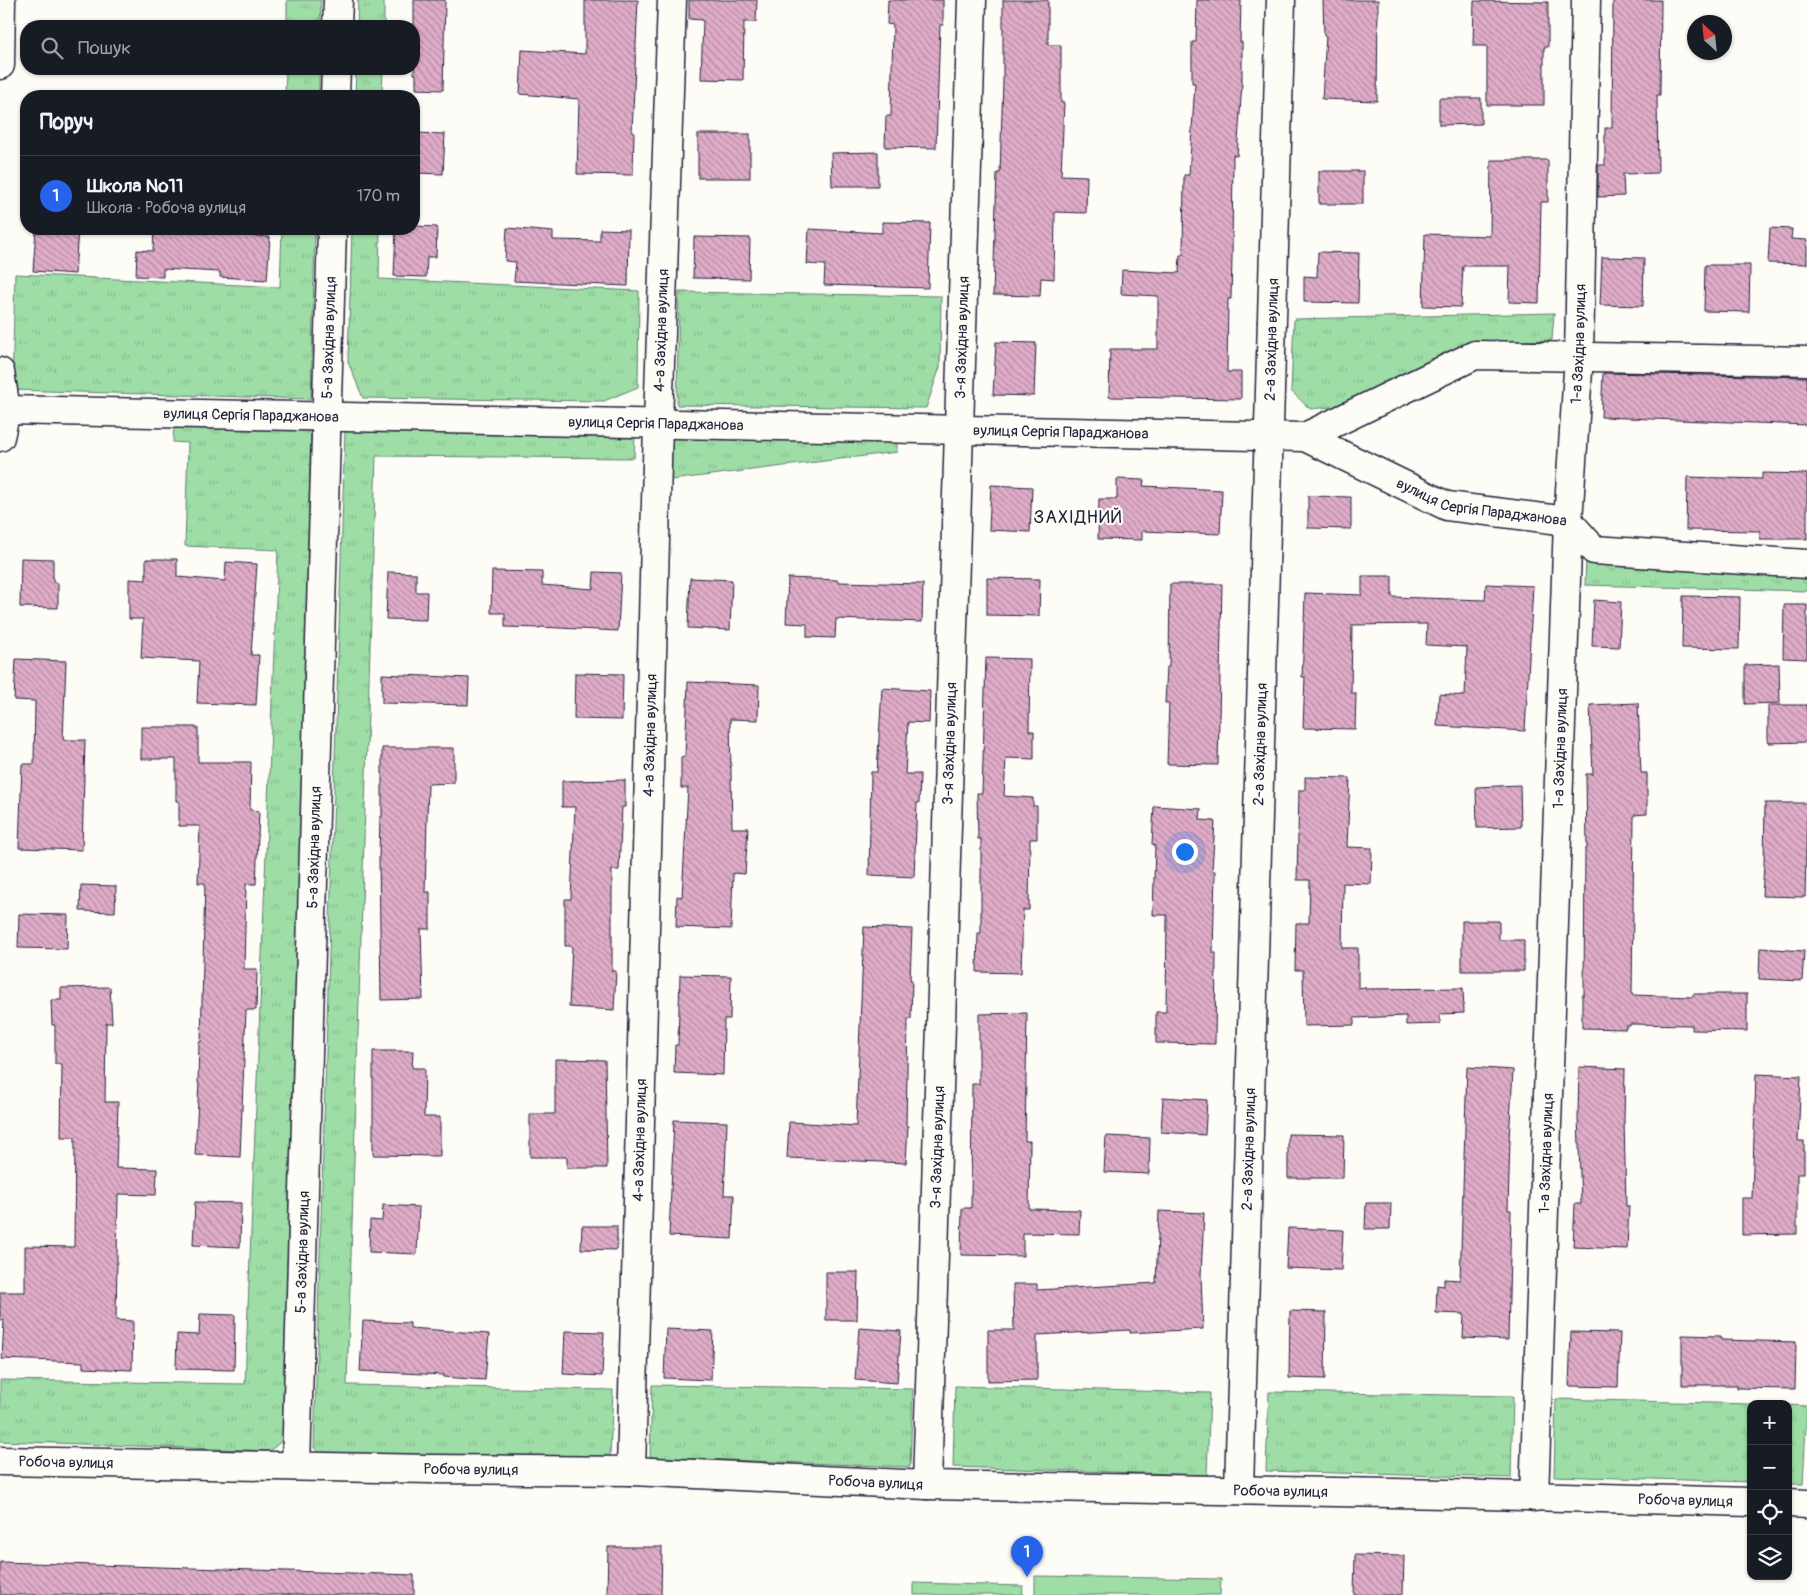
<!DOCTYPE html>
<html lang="uk">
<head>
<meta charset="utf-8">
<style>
  body { margin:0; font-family:Pangolin,sans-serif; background:#20242c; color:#f1f3f6 }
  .controls { position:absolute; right:15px; bottom:15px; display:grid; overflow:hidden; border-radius:10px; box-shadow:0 1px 4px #0004 }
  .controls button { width:45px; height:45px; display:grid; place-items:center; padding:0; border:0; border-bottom:1px solid #363941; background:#171b24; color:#f1f3f6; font:25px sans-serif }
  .compass { position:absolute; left:1687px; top:15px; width:45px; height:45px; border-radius:50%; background:#171b24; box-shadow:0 1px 4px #0004; rotate:333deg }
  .you { position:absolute; left:1184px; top:851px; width:18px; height:18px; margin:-12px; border:4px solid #fff; border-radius:50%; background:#1a73e8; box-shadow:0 0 0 8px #1a73e833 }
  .badge { display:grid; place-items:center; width:32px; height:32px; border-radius:50%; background:#2563eb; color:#fff; font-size:16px; font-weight:700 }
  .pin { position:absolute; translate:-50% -41px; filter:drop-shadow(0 1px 2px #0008) }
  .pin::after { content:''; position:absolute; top:26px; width:18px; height:15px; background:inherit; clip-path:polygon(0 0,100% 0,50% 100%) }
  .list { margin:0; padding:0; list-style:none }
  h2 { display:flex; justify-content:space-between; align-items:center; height:65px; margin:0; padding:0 20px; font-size:21px }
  h2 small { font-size:16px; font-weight:400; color:#9ea1a6 }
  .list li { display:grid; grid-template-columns:32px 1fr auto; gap:15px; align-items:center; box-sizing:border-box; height:80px; padding:0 20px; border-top:1px solid #363941 }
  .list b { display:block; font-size:19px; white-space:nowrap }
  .list p { margin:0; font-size:16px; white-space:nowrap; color:#9ea1a6 }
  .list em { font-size:16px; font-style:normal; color:#9ea1a6 }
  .icon { flex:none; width:28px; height:28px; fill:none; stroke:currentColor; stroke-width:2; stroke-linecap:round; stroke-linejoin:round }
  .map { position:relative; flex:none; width:1807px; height:1595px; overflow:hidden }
  .search { position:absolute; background:#171b24; box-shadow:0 1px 4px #0004; left:20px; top:20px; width:400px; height:55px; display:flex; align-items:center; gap:12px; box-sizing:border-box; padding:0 18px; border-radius:20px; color:#9ea1a6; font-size:19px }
  .panel { position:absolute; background:#171b24; box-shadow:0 1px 4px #0004; left:20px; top:90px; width:400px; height:145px; border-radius:20px }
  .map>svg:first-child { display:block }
</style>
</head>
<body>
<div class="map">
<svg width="1807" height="1595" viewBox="0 0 1807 1595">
  <defs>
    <pattern id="grass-tufts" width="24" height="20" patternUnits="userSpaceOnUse" patternTransform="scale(1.25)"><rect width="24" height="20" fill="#9edda6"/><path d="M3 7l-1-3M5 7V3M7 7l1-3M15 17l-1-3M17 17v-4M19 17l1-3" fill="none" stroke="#88bd90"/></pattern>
    <pattern id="building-back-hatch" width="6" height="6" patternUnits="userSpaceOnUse" patternTransform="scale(1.25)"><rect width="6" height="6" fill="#e0acc8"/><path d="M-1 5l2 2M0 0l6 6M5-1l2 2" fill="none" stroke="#b58ca4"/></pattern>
  </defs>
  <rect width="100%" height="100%" fill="#fdfcf7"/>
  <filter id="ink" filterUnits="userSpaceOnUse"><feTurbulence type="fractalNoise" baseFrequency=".02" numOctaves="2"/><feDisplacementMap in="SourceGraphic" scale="10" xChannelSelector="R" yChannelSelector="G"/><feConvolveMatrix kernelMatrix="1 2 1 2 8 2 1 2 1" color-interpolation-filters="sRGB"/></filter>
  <g filter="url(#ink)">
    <!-- grass -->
    <g fill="url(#grass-tufts)" stroke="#608070">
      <polygon points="287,0 321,0 320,26 287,26"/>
      <polygon points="358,0 384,0 384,26 357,26"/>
      <polygon points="286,69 319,69 319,96 285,96"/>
      <polygon points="356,69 383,69 382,96 355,96"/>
      <polygon points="282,229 315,229 311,399 12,390 15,274 280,287"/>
      <polygon points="352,229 380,229 379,279 639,291 638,387 604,401 363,398 348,362"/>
      <polygon points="679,292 941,296 940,367 926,408 677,405"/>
      <polygon points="1554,313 1552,340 1484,342 1363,404 1310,409 1291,391 1294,319"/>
      <polygon points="174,425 311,428 285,1438 270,1451 0,1441 0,1380 245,1384 278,550 185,546 188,443 173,442"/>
      <polygon points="345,430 635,435 634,458 376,456 347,1385 613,1390 610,1455 600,1464 326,1458 314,1448"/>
      <polygon points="670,437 897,439 897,452 671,480"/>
      <polygon points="1586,555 1807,568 1807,591 1585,585"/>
      <polygon points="652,1385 913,1389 910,1467 650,1457"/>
      <polygon points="955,1386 1210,1393 1207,1475 953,1467"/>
      <polygon points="1269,1392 1513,1396 1511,1478 1266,1471"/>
      <polygon points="1556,1399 1751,1404 1751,1482 1554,1476"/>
      <polygon points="1788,1405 1807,1406 1803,1484 1788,1484"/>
    </g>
    <!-- pitch -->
    <g fill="#9edda6" stroke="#608070">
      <polygon points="1035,1576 1221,1579 1220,1595 1035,1595"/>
      <polygon points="914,1583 1023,1586 1022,1595 914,1595"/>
    </g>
    <!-- building -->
    <g fill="url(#building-back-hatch)" stroke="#22223b">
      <polygon points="414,0 445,0 443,90 416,89 416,74 414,74"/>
      <polygon points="585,0 638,0 632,132 634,132 633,175 577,174 579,99 520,94 522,50 585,54"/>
      <polygon points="689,0 757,0 756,22 744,22 743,80 701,79 703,20 689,19"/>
      <polygon points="888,0 943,0 943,25 940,25 936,148 885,147 886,116 891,116 893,25 887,24"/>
      <polygon points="1003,0 1048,0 1048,45 1061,45 1061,103 1064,103 1061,175 1087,176 1086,213 1055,212 1054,279 1041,278 1040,296 993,295 997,173 1000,173 1003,81"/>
      <polygon points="1197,0 1241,0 1240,42 1242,42 1242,83 1237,156 1233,155 1232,257 1231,299 1228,299 1227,372 1241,372 1241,399 1109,397 1110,349 1158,349 1158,296 1121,294 1122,270 1179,273 1180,255 1183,255 1184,175 1189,175 1195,83 1192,83 1192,42 1196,42"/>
      <polygon points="1323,0 1378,0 1377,101 1322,99 1326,36 1324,36"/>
      <polygon points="1613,0 1661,0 1660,95 1657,95 1658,173 1623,174 1624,196 1598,197 1598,165 1605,165 1605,128 1612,128"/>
      <polygon points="1474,1 1548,2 1548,47 1544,47 1544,105 1487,105 1487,46 1473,46"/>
      <polygon points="1439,98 1481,98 1481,124 1439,125"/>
      <polygon points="414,133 445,134 443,174 414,173"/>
      <rect x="698" y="134" width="52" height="44"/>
      <polygon points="878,152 878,186 832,186 831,153"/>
      <polygon points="1491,160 1548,160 1548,202 1541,202 1539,303 1509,302 1510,266 1463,266 1461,307 1423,306 1425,234 1490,236"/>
      <rect x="1319" y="171" width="44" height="33"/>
      <polygon points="882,222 930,223 928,288 824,285 825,265 807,264 809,229 882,233"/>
      <polygon points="414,226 437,227 436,257 427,257 426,277 394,276 396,229 414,229"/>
      <polygon points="507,228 553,232 553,240 600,241 600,229 629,230 628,286 514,281 516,262 505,261"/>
      <polygon points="1770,228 1792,229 1791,239 1807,240 1807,264 1768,263"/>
      <polygon points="36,229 78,229 75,274 33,271"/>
      <polygon points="154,229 190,229 190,232 270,237 267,280 220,277 220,272 163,269 163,277 136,276 137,250 153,251"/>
      <polygon points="694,237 750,238 749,279 693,278"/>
      <polygon points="1318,252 1359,253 1358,303 1304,302 1304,276 1317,277"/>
      <polygon points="1602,257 1644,258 1643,306 1600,305"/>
      <polygon points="1705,265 1750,265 1749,312 1704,311"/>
      <polygon points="996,342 1036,343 1034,396 993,395"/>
      <polygon points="1603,373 1807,377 1807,425 1601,417"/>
      <polygon points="1762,473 1807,474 1807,539 1760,539 1760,531 1686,530 1687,477 1762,479"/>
      <polygon points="1117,479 1144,480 1143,486 1222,490 1220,534 1142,531 1142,540 1098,539 1099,499 1117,499"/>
      <polygon points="991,485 1032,487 1030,532 989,530"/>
      <polygon points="1308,496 1351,497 1351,529 1308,528"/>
      <polygon points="21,558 53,559 53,582 58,583 58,608 20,607"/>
      <polygon points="146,559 177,559 177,577 225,581 226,562 257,564 251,655 259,655 256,705 197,703 199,661 141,658 143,619 129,619 129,579 146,580"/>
      <polygon points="492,571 542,572 542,585 593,589 594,572 621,573 618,631 540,627 540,628 505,627 505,613 491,613"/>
      <polygon points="388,572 416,573 416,592 427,592 426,620 386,619"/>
      <polygon points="1362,576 1392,576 1392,597 1485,600 1486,584 1533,586 1525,731 1437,726 1439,694 1465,696 1467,647 1426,645 1427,624 1352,625 1351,693 1356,693 1355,729 1303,728 1305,677 1302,677 1303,655 1305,593 1362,595"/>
      <polygon points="690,578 732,580 730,630 688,628"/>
      <polygon points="788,578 838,580 838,582 923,584 922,622 836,619 835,638 807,637 807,624 786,623"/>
      <polygon points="987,578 1040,579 1039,616 987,615"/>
      <polygon points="1170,584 1222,584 1218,765 1167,764 1169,703 1165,703 1167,667 1169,667"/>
      <polygon points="1683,596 1740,597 1739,649 1682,648"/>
      <polygon points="1594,600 1621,602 1619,647 1592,646"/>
      <polygon points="1784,605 1807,605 1807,659 1783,658"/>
      <polygon points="986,658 1030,659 1029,731 1034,731 1034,759 1006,758 1004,796 1033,798 1033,806 1037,806 1037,839 1030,839 1029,910 1023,910 1021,973 977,972 978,933 981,933 981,839 978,839 977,793 982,793"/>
      <polygon points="16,659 66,661 63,740 85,740 82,850 19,848 22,764 34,764 35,701 14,700"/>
      <polygon points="1779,664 1780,703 1745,704 1745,665"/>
      <polygon points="575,673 623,674 622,720 574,719"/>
      <polygon points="382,674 469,678 468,705 382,703"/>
      <polygon points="688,682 759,685 758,720 730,719 732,828 748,828 745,874 733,873 731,929 676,927 677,896 682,897 688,788 681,788 681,757 685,756"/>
      <polygon points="882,688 930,691 929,723 908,722 905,774 920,774 919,803 917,803 914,877 869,875 871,772 877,772"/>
      <polygon points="1638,703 1641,773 1647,773 1647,814 1634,815 1632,995 1693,997 1693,994 1747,994 1747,1031 1692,1030 1692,1025 1630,1024 1630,1026 1626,1026 1626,1029 1582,1028 1582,995 1584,995 1585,849 1587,849 1586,774 1593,774 1590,705"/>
      <polygon points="1768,705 1807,705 1807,742 1768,743"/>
      <polygon points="141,727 198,727 198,762 251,762 250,810 259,811 256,884 246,884 244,969 257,969 256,1010 246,1010 240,1157 195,1155 199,1083 198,1083 199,1042 201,1042 205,883 198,883 200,826 179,826 179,801 176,801 176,759 141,759"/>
      <polygon points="382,748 454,748 454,783 428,784 425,892 430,892 430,929 421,929 423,999 381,1000 379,858 380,817 382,817"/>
      <polygon points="1305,777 1350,778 1347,847 1372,848 1371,884 1343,883 1342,948 1358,948 1358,988 1365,987 1365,989 1463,988 1464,1013 1440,1014 1440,1024 1406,1025 1406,1016 1354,1018 1354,1025 1304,1026 1303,970 1295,970 1296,923 1309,923 1310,880 1297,880 1299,790 1305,790"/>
      <polygon points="625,780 625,807 622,807 619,870 612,870 612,971 616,971 614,1010 569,1007 572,946 565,946 565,899 571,899 575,807 562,807 562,781"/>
      <polygon points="1520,785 1521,827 1477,828 1476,787"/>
      <polygon points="1765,803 1807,803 1805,897 1762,896 1764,865"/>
      <polygon points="1154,806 1201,809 1200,820 1215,821 1212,871 1215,871 1213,953 1216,953 1215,1044 1156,1043 1156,1012 1166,1012 1167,915 1153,915 1155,845 1152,844"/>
      <polygon points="81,885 116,886 115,912 80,911"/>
      <polygon points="19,914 68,915 67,949 18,948"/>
      <polygon points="1462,921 1499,921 1499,940 1524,940 1524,971 1462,971"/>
      <polygon points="864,927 912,929 910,980 912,980 911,1019 908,1019 906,1126 908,1126 906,1163 787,1158 789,1122 856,1126"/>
      <polygon points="1760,948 1804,951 1802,981 1759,979"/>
      <polygon points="680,975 731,976 730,1019 724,1019 723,1075 674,1073 675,1045 678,1045"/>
      <polygon points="110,987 112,1023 106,1023 105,1102 118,1102 116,1168 157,1169 156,1195 118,1194 116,1320 133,1321 132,1370 83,1368 83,1362 2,1359 4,1320 0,1320 0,1292 25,1292 25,1246 74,1247 75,1137 61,1137 62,1064 55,1064 55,1025 52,1025 51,1000 61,1000 61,988"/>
      <polygon points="1027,1013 1025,1141 1030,1141 1029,1209 1080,1210 1079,1234 1023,1233 1023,1256 961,1255 962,1208 971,1208 972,1084 979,1084 979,1014"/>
      <polygon points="373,1051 413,1051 412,1068 425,1068 424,1117 440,1117 440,1156 373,1155"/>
      <polygon points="555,1059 605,1060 607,1168 567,1168 567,1157 530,1157 530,1114 555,1114"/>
      <polygon points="1467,1067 1513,1070 1509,1140 1510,1140 1508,1210 1511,1210 1508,1340 1463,1338 1464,1314 1436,1313 1437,1285 1444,1286 1444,1279 1460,1280"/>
      <polygon points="1579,1067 1625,1069 1624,1120 1626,1206 1629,1206 1627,1249 1573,1247 1575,1204 1581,1204 1578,1117"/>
      <polygon points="1756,1074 1801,1076 1798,1141 1804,1141 1804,1174 1797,1174 1797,1234 1742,1235 1742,1198 1752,1198"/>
      <polygon points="1163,1097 1207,1100 1205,1135 1161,1132"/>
      <polygon points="674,1120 727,1122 724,1195 734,1195 732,1239 669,1236"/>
      <polygon points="1288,1134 1344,1135 1343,1178 1288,1178"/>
      <polygon points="1106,1136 1150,1138 1149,1174 1104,1172"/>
      <polygon points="195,1202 241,1203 240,1247 193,1245"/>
      <polygon points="1366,1203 1391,1203 1390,1229 1365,1229"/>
      <polygon points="383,1205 419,1207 417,1254 369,1252 370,1220 382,1221"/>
      <polygon points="1159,1211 1204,1213 1201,1275 1203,1329 1130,1333 1130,1330 1037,1335 1037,1380 988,1381 988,1330 1014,1330 1013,1284 1037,1284 1037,1290 1156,1283"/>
      <polygon points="582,1226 617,1226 617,1250 581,1249"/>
      <polygon points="1288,1228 1343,1230 1341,1270 1286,1268"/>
      <polygon points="826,1272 858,1272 857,1320 826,1320"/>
      <polygon points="1290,1311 1326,1312 1325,1379 1289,1378"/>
      <polygon points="200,1314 235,1315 234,1370 176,1369 177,1334 199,1335"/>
      <polygon points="363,1321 410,1323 410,1328 489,1334 485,1380 443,1377 444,1375 360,1371"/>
      <polygon points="859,1328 901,1331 897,1383 855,1380"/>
      <polygon points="666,1329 713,1331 711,1380 664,1378"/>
      <polygon points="565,1331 604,1332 602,1376 563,1374"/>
      <polygon points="1571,1332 1620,1333 1618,1387 1569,1386"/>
      <polygon points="1682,1335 1721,1336 1721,1340 1796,1342 1795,1389 1737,1388 1737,1385 1682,1385"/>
      <polygon points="608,1547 662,1547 661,1595 607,1595"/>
      <polygon points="1355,1555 1404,1556 1403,1595 1354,1595"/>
      <polygon points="0,1562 414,1575 414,1595 0,1595"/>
    </g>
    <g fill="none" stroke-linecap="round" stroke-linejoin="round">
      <defs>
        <g id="minor">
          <polyline points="337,26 338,0"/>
          <polyline points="0,65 1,0"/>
          <polyline points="335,96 336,69"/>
          <polyline points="0,372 6,410 0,437"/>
          <path id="s1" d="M6 410 1305 437 1447 506 1568 521 1594 550 1807 564"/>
          <polyline points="1305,437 1475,355 1807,361"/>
          <path id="s2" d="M0 1461 430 1469 631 1471 927 1485 1448 1494 1751 1502"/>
          <path id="s3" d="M296 1466 332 229"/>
          <path id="s4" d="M631 1471 658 424 672 0"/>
          <path id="s5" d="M927 1485 972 0"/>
          <path id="s6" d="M1239 1489 1281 0"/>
          <path id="s7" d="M1534 1497 1568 521 1579 356 1586 0"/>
          <polyline points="1788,1503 1807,1504"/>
        </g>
      </defs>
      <!-- minor casing -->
      <use href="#minor" stroke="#22223b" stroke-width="31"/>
      <!-- minor -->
      <use href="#minor" stroke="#fdfcf7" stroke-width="28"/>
    </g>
  </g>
  <g text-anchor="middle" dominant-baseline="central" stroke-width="4.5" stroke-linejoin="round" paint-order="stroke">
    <!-- street labels -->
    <g font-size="15" fill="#22223b" stroke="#fdfcf7">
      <text stroke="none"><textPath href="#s4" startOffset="1141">4-а Західна вулиця</textPath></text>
      <text stroke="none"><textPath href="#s3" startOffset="1129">5-а Західна вулиця</textPath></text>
      <text stroke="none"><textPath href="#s5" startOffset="1148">3-я Західна вулиця</textPath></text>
      <text stroke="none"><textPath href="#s6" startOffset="1150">2-а Західна вулиця</textPath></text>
      <text stroke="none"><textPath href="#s7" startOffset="1154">1-а Західна вулиця</textPath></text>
      <text stroke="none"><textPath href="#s1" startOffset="245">вулиця Сергія Параджанова</textPath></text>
      <text stroke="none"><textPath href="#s1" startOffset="650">вулиця Сергія Параджанова</textPath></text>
      <text stroke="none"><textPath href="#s1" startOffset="1055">вулиця Сергія Параджанова</textPath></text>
      <text stroke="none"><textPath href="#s1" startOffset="1490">вулиця Сергія Параджанова</textPath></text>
      <text stroke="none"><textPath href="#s4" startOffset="736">4-а Західна вулиця</textPath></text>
      <text stroke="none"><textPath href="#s5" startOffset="742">3-я Західна вулиця</textPath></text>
      <text stroke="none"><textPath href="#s6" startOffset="745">2-а Західна вулиця</textPath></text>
      <text stroke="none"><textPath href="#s7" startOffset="749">1-а Західна вулиця</textPath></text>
      <text stroke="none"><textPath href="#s3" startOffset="619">5-а Західна вулиця</textPath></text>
      <text stroke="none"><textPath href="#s4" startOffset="331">4-а Західна вулиця</textPath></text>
      <text stroke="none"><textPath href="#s5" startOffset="338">3-я Західна вулиця</textPath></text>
      <text stroke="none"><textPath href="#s6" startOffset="340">2-а Західна вулиця</textPath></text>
      <text stroke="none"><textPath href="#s7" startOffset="344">1-а Західна вулиця</textPath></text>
      <text stroke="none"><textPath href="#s3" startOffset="214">5-а Західна вулиця</textPath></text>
      <text stroke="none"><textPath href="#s2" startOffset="66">Робоча вулиця</textPath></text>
      <text stroke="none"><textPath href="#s2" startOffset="471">Робоча вулиця</textPath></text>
      <text stroke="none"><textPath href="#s2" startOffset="876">Робоча вулиця</textPath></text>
      <text stroke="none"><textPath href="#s2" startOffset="1281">Робоча вулиця</textPath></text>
      <text stroke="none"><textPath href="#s2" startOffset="1686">Робоча вулиця</textPath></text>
    </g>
    <!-- quarter labels -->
    <g font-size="18" letter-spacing="1" fill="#22223b" stroke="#fdfcf7">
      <text x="1078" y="517">ЗАХІДНИЙ</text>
    </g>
  </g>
</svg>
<div class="controls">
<button>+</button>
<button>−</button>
<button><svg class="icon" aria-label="locate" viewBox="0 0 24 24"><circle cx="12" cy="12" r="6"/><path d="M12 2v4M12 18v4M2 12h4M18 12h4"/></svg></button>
<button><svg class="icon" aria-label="layers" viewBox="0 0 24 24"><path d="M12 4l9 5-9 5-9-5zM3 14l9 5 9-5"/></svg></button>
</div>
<svg class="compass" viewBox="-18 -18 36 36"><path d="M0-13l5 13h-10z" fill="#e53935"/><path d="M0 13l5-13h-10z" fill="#9ea1a6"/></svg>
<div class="you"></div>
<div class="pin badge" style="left:1027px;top:1577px">1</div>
<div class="search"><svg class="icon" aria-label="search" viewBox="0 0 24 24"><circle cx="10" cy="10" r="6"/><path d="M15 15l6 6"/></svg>Пошук</div>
<section class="panel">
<h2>Поруч<small></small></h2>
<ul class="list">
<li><span class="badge">1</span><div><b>Школа №11</b><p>Школа · Робоча вулиця</p></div><em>170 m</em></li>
</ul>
</section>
</div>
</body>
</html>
